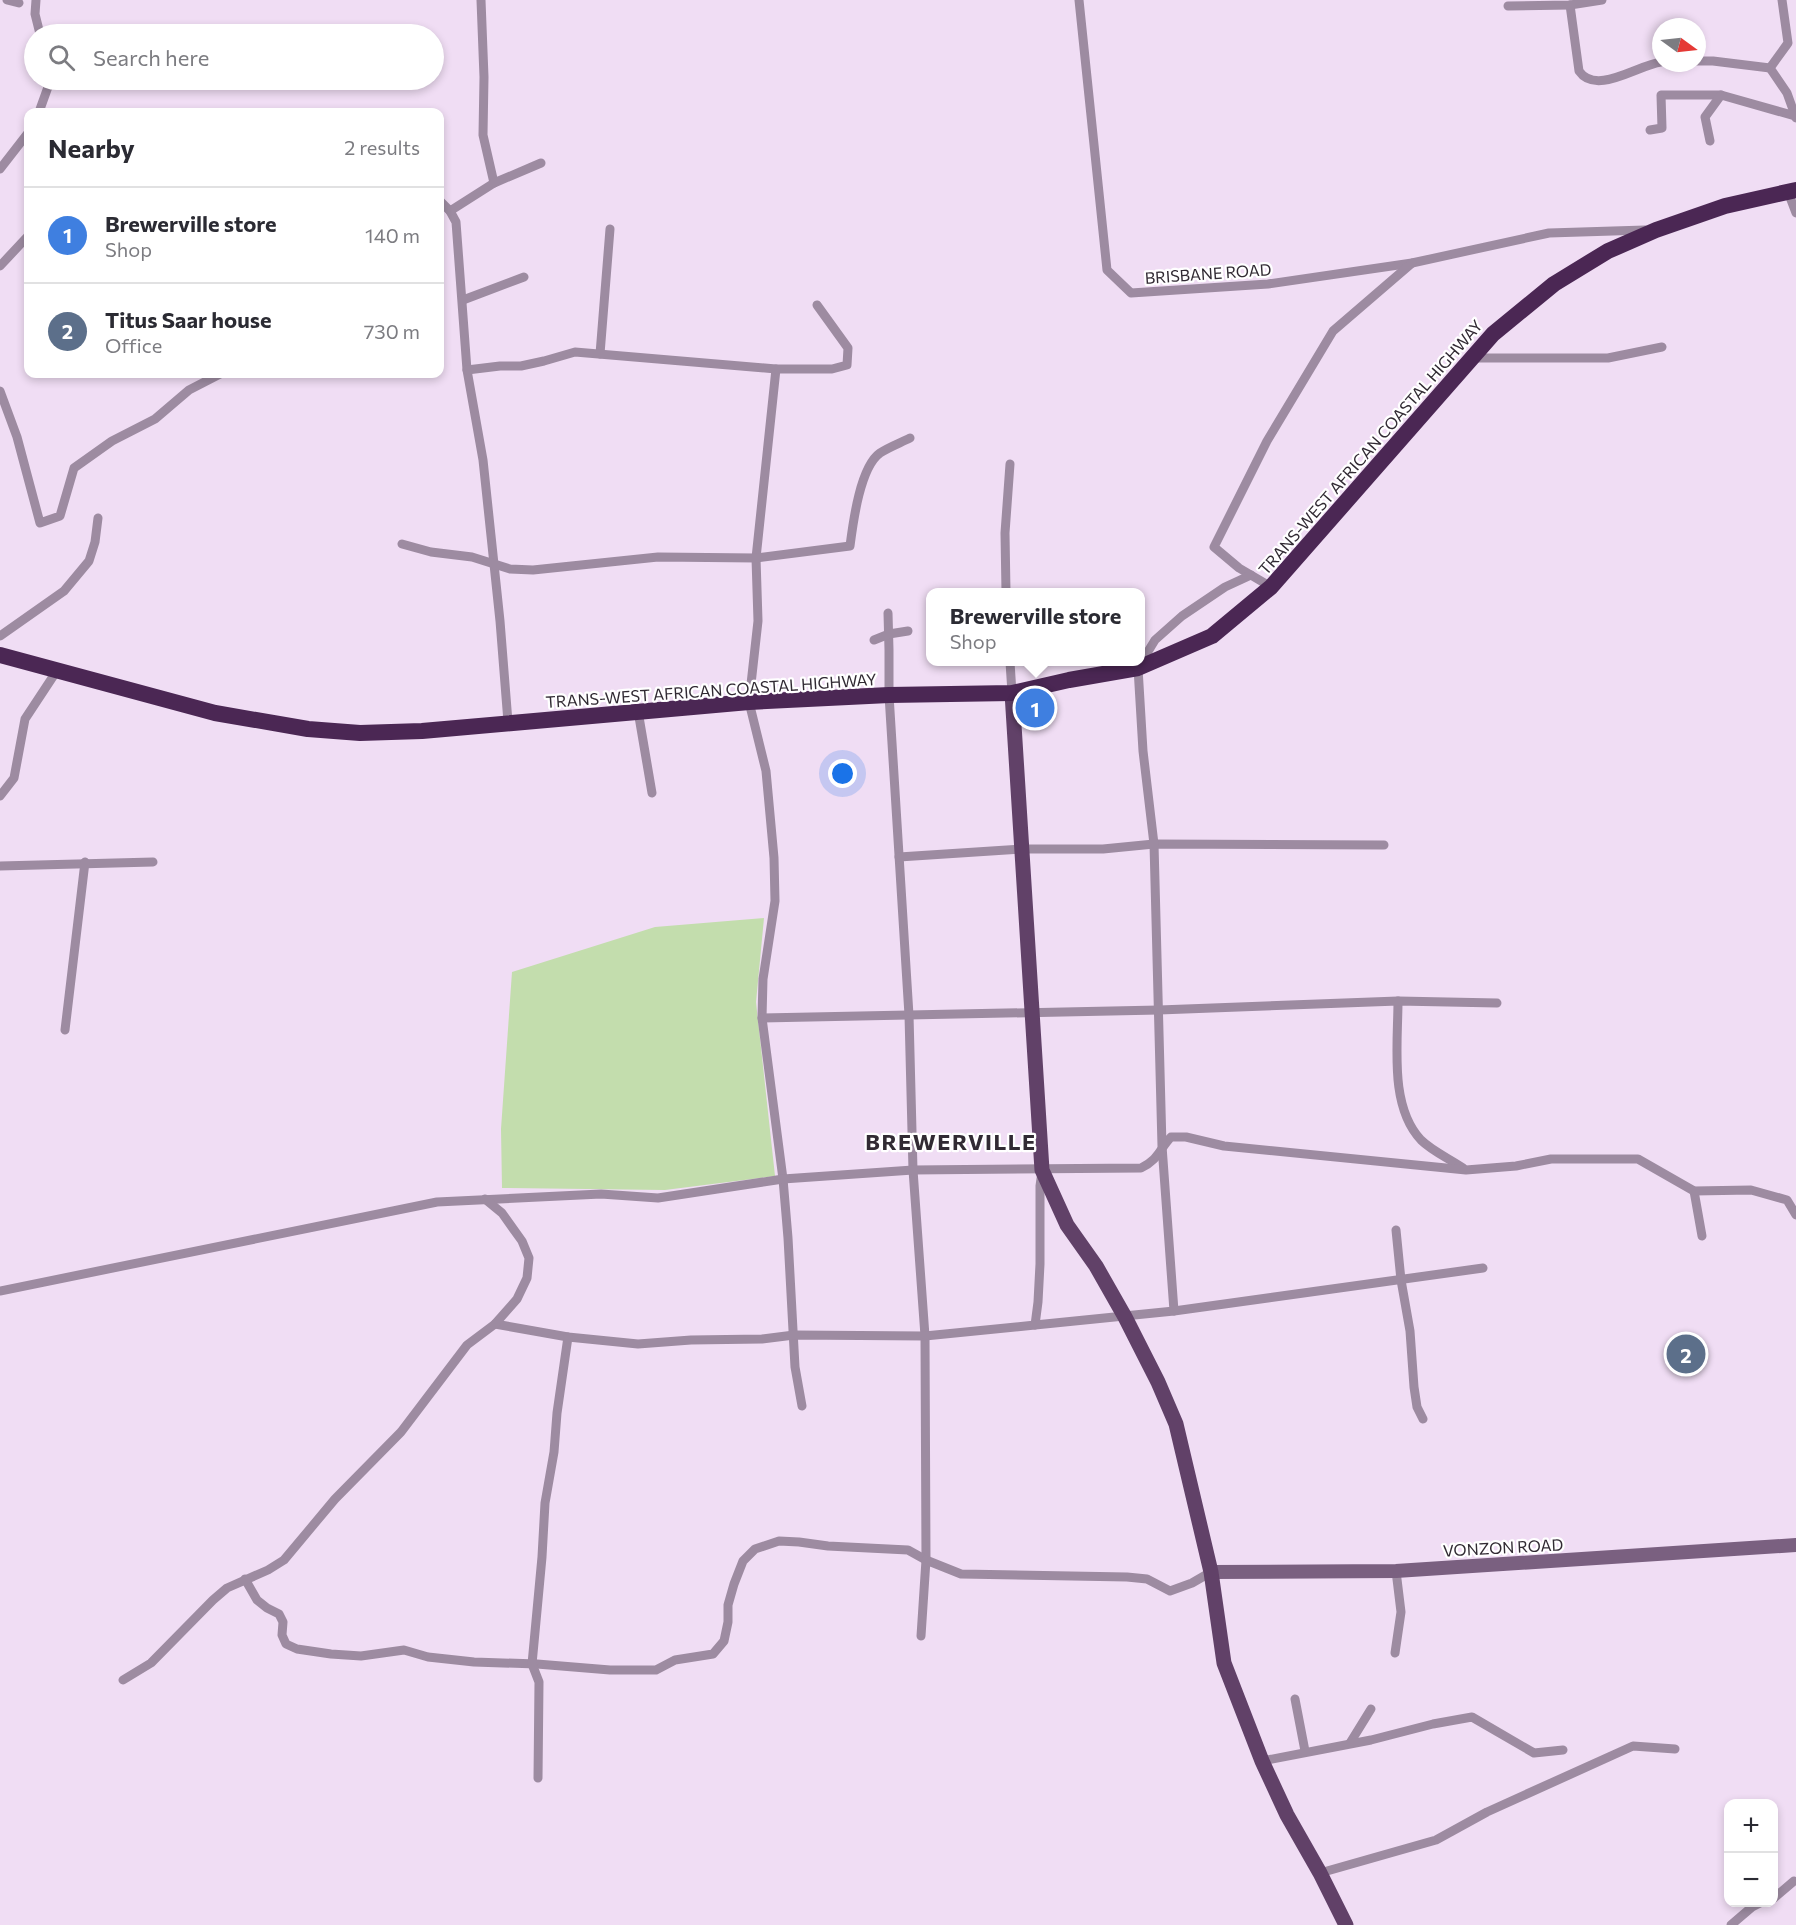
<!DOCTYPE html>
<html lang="en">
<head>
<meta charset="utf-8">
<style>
  body { margin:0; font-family:Commissioner,sans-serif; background:#f2f2f3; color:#2b2b33 }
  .controls { position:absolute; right:18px; bottom:18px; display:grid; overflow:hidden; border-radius:12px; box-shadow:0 3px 9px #0003 }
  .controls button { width:54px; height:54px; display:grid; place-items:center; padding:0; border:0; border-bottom:2px solid #e1e1e2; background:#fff; color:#2b2b33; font:30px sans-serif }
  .compass { position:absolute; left:1652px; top:18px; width:54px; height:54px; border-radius:50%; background:#fff; box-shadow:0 3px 9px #0003; rotate:105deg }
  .you { position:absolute; left:843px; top:774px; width:21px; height:21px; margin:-15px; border:4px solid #fff; border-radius:50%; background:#1a73e8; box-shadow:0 0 0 9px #1a73e833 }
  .badge { display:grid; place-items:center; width:39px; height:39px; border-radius:50%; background:#5d8c20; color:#fff; font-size:20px; font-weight:700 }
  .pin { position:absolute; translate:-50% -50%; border:3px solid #fff; box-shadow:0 2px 6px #0006 }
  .popup { position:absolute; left:926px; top:588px; width:219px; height:78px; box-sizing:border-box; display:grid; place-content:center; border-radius:12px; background:#fff; filter:drop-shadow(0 2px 4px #0005); font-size:20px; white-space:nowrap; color:#7c7c81 }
  .popup b { font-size:22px; color:#2b2b33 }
  .popup::after { content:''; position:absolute; left:50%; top:100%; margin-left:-12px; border:12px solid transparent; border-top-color:#fff }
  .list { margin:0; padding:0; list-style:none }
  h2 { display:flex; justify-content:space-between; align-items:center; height:78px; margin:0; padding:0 24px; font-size:26px }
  h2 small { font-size:20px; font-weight:400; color:#7c7c81 }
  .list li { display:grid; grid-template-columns:39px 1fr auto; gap:18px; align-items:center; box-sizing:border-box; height:96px; padding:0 24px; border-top:2px solid #e1e1e2 }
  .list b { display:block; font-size:22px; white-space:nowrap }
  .list p { margin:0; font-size:20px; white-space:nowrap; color:#7c7c81 }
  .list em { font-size:20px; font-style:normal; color:#7c7c81 }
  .icon { flex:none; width:33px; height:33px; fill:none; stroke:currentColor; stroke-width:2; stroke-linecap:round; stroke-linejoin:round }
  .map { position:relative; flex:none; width:1796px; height:1925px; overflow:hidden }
  .search { position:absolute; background:#fff; box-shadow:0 3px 9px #0003; left:24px; top:24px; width:420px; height:66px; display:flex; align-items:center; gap:15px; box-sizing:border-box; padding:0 21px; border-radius:33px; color:#7c7c81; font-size:22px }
  .panel { position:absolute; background:#fff; box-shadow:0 3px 9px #0003; left:24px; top:108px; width:420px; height:270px; border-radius:12px }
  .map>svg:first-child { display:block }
</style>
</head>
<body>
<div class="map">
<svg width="1796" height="1925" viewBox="0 0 1796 1925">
  <rect width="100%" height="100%" fill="#f0ddf4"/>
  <!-- green -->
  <polygon fill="#c3ddad" points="764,918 756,1002 775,1176 665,1190 502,1188 501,1129 512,972 655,927"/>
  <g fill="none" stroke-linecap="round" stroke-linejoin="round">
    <!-- street -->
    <g stroke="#9d8ba1" stroke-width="9">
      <polyline points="7,0 19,3"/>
      <polyline points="36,0 35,14 40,34"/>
      <polyline points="481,0 484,77 483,135 494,183"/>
      <polyline points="1079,0 1107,270 1131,293 1268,284 1412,263 1549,233 1645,230"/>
      <polyline points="1782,0 1788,43 1770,68 1787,93 1796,118"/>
      <path d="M1570 5 1579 71C1596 96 1638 65 1661 62"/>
      <polyline points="1508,6 1570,5 1602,0"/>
      <polyline points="1697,61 1713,61 1770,68"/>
      <polyline points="39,112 48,87 49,80"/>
      <polyline points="1650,130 1662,128 1661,95 1721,95"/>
      <polyline points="1710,141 1705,117 1721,95 1795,116"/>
      <polyline points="0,169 28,133"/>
      <polyline points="1788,192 1796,213"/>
      <polyline points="440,201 450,211 456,222 467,370 483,460 500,621 508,722"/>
      <polyline points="450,211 494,183 541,163"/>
      <polyline points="0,266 28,236"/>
      <polyline points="463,300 524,277"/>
      <polyline points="600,354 610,229"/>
      <polyline points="1473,358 1608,358 1662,347"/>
      <polyline points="776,369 756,558 758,621 749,702 766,771 774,858 775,901 763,979 762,1018 783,1179 788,1238 795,1367 802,1406"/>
      <polyline points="467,370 500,366 521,366 544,361 575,352 776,369 832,369 847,365 848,348 817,305"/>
      <polyline points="0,391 17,437 40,523 60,516 74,468 112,441 155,419 189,390 220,374"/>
      <path d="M402 544 431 552 472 557 510 569 533 570 658 557 756 558 850 546C853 523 860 467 880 453 889 447 900 443 910 438"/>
      <polyline points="1271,587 1239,568 1214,547 1267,441 1333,331 1412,263"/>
      <polyline points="1006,592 1005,533 1010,464"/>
      <polyline points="888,613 889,650 889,695 909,1015 913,1170 925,1336 926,1560"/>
      <polyline points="0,636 64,591 89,561 95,542 98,518"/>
      <polyline points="874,640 889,634 908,631"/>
      <polyline points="1010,662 1012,693"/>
      <polyline points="638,711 652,793"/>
      <polyline points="0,796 14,778 25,719 56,672"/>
      <polyline points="899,857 1022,849 1103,849 1154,844 1384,845"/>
      <polyline points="0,866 153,862"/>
      <path d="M1398 1001C1398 1044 1389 1106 1421 1140 1432 1151 1450 1159 1463 1168"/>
      <polyline points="762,1018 1159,1010 1398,1001 1497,1003"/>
      <polyline points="65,1030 85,862"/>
      <polyline points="1694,1191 1702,1236"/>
      <polyline points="1396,1230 1401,1280 1410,1331 1414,1387 1417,1407 1423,1419"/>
      <path d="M0 1291 437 1202 601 1194 658 1198 783 1179 913 1170 1141 1168C1158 1160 1159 1150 1171 1137H1186L1224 1146 1466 1170 1516 1166 1551 1159H1638L1694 1191 1751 1190 1787 1200 1796 1215"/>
      <polyline points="1174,1311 1483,1268"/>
      <polyline points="495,1324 568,1337 638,1344 691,1340 762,1339 794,1335 925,1336 1035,1325 1038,1302 1040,1264 1040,1186 1042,1172"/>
      <polyline points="1035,1325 1174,1311 1162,1146 1154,844 1143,751 1138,668 1155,640 1182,616 1225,587 1251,575"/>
      <polyline points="245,1579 257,1600 267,1608 279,1614 283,1622 282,1635 286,1644 297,1649 331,1654 361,1656 404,1650 428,1657 474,1662 537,1664 610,1670 656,1670 675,1660 713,1654 724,1641 728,1622 728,1605 734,1584 743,1561 755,1549 779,1541 799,1542 828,1546 908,1550 926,1560"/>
      <polyline points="921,1636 926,1560 961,1574 1127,1577 1147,1579 1170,1591 1192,1583 1211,1572"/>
      <polyline points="1395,1653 1401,1612 1396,1571"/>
      <polyline points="123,1680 151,1663 213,1600 227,1588 268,1570 284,1560 335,1499 401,1432 467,1345 495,1324 517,1299 527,1278 529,1258 522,1241 502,1213 485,1199"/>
      <polyline points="1295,1699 1305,1751"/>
      <polyline points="1350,1743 1371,1709"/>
      <polyline points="1262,1761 1371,1740 1433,1724 1472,1717 1534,1753 1563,1750"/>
      <polyline points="538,1778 539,1682 532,1664 542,1557 545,1503 554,1452 557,1413 568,1337"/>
      <polyline points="1320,1873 1436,1840 1487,1812 1633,1746 1675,1749"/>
      <polyline points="1774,1898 1794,1881"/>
      <polyline points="1731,1925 1752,1907 1762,1902"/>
    </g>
    <!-- secondary -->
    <polyline stroke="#7a6080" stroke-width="14" points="1211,1572 1396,1571 1796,1545"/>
    <!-- primary -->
    <polyline stroke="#614168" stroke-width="15" points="1012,693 1042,1170 1067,1225 1096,1266 1125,1317 1158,1382 1176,1424 1211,1572 1224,1663 1262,1761 1287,1815 1320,1873 1346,1925"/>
    <!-- highway -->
    <polyline stroke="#4b2754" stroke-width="16" points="0,655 215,713 308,729 360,733 422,731 749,702 889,695 1012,693 1069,680 1138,668 1212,636 1271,587 1493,334 1554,284 1608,251 1656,230 1725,206 1796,190"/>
  </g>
  <g text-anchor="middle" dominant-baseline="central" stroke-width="4.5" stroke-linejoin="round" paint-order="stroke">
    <!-- street labels -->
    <g font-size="16" fill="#312a33" stroke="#fff">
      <text transform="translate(1208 273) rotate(-4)">BRISBANE ROAD</text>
      <text transform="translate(1370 447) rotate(-49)">TRANS-WEST AFRICAN COASTAL HIGHWAY</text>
      <text transform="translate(711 690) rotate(-4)">TRANS-WEST AFRICAN COASTAL HIGHWAY</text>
      <text transform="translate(1503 1547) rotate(-3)">VONZON ROAD</text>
    </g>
    <!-- district labels -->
    <g font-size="22" font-weight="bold" letter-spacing="1.5" fill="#312a33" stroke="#fff">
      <text x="951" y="1141">BREWERVILLE</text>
    </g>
  </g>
</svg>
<div class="controls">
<button>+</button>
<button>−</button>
</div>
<svg class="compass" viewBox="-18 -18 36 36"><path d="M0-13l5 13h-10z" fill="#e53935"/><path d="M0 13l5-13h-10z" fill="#7c7c81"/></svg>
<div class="you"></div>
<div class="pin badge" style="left:1035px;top:708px;background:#3f7fe0">1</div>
<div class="popup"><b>Brewerville store</b>Shop</div>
<div class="pin badge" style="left:1686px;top:1354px;background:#5c6f8a">2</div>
<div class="search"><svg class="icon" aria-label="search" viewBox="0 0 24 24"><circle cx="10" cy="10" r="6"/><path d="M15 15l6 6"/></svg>Search here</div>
<section class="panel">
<h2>Nearby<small>2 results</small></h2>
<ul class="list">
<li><span class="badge" style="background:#3f7fe0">1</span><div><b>Brewerville store</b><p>Shop</p></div><em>140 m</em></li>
<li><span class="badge" style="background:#5c6f8a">2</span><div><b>Titus Saar house</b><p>Office</p></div><em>730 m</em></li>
</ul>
</section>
</div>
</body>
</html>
